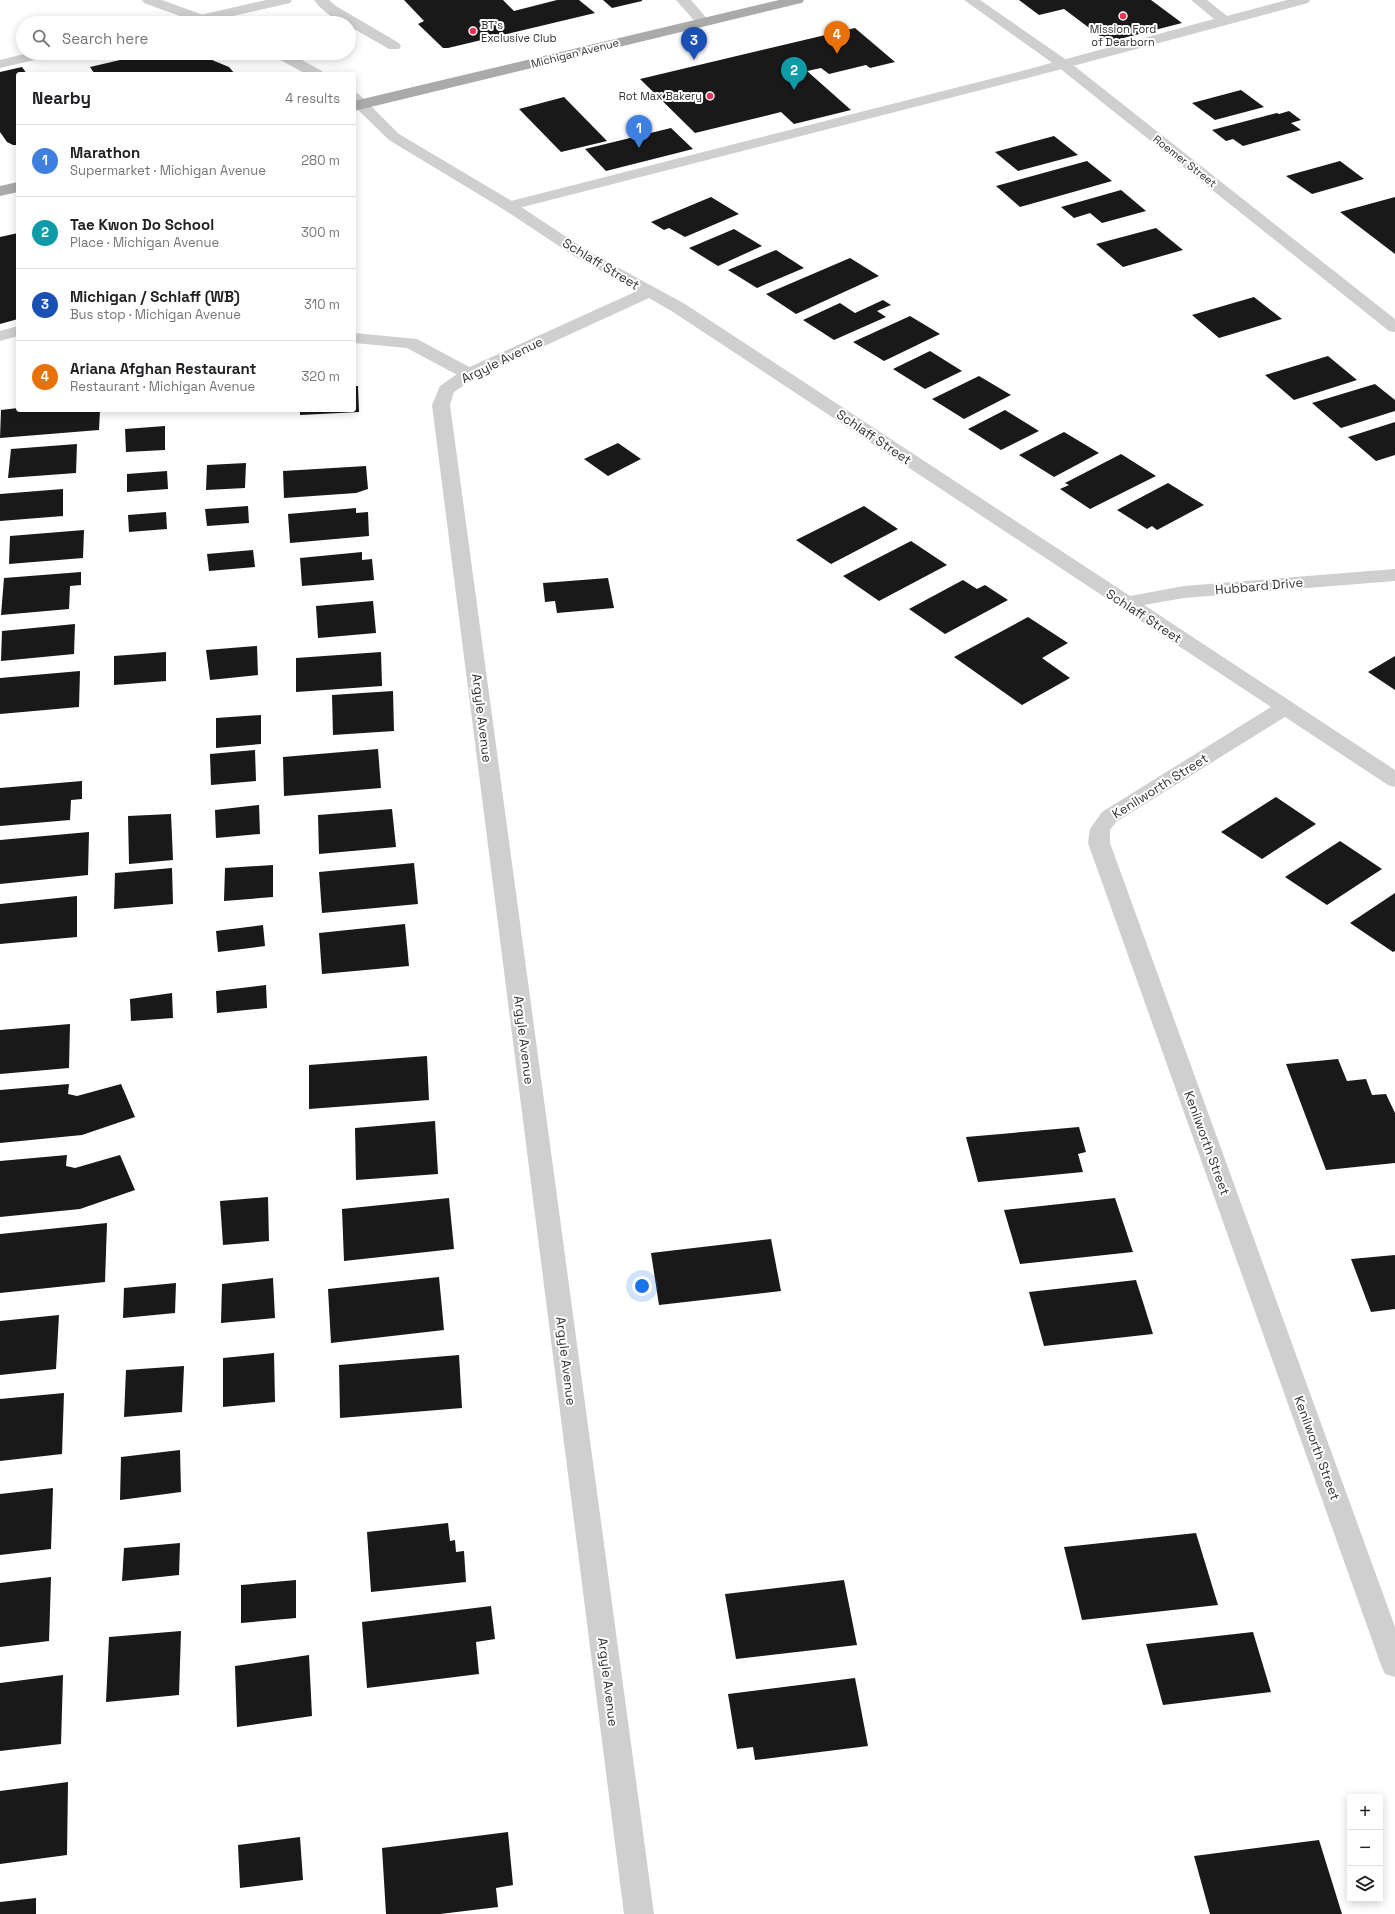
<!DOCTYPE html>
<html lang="en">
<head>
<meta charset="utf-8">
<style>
  body { margin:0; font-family:"Space Grotesk",sans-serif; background:#f2f2f2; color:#202124 }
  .controls { position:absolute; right:12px; bottom:12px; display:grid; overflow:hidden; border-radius:4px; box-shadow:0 2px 10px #0003 }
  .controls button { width:36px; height:36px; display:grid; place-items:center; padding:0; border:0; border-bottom:1px solid #e0e0e0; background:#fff; color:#202124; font:20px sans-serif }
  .you { position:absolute; left:642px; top:1286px; width:14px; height:14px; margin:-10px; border:3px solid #fff; border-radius:50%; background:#1a73e8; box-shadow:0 0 0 6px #1a73e833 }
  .badge { display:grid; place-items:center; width:26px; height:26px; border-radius:50%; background:#7c3aed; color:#fff; font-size:13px; font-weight:700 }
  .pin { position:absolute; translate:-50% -33px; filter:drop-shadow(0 1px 2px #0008) }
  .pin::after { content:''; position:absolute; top:21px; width:14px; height:12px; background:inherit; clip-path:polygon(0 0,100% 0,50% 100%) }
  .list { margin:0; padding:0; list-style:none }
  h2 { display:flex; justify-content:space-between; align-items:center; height:52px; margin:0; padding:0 16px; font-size:17px }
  h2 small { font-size:13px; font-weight:400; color:#757577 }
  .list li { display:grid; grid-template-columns:26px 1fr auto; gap:12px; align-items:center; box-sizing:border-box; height:72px; padding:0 16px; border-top:1px solid #e0e0e0 }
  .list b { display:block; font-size:15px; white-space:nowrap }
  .list p { margin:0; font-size:13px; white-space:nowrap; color:#757577 }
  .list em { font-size:13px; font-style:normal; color:#757577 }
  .icon { flex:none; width:22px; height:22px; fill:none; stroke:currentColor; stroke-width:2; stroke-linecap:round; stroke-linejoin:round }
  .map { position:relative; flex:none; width:1395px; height:1914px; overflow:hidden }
  .search { position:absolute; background:#fff; box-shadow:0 2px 10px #0003; left:16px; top:16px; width:340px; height:44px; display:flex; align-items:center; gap:10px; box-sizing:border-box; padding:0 14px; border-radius:22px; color:#757577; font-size:15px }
  .panel { position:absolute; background:#fff; box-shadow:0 2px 10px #0003; left:16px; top:72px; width:340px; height:340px; border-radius:4px }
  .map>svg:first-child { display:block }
</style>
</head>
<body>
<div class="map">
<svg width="1395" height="1914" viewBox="0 0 1395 1914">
  <rect width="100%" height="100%" fill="#fff"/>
  <!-- building -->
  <g fill="#191919">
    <polygon points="404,0 503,0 514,11 557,0 579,0 595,13 448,48 443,48 418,24 424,21"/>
    <polygon points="603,0 642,0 642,1 612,8"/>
    <polygon points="1019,0 1151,0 1182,23 1108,42 1064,9 1039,15"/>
    <polygon points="855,28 895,62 870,68 866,65 829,74 821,68 807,71 851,110 794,124 781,112 695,133 640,79"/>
    <polygon points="113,53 195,53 229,67 235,74 91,74 94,73 90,67 120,60"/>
    <polygon points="22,67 27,74 18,74 18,145 13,145 7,142 0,132 0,72"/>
    <polygon points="1241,90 1264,107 1215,120 1192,103"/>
    <polygon points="564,97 607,141 561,152 519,109"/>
    <polygon points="1289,111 1301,120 1291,123 1301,130 1243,146 1233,139 1226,141 1212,130 1277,113 1279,114"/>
    <polygon points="671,128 693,149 606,171 585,149"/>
    <polygon points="1054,136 1078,155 1018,171 995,152"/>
    <polygon points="1087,161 1112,181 1020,207 996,186"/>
    <polygon points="1340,161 1364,179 1312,194 1286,176"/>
    <polygon points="1121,190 1146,211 1102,223 1090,213 1074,218 1061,207"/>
    <polygon points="711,197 739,214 685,237 669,228 664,230 651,222"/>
    <polygon points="1395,197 1395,254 1340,212"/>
    <polygon points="1156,228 1183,250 1123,267 1096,244"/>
    <polygon points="734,229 762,246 718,266 689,248"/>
    <polygon points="18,233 18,319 0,324 0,237"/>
    <polygon points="776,250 804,268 757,288 728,270"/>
    <polygon points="850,258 879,276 796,314 766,294"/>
    <polygon points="1254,297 1282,319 1219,338 1192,315"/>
    <polygon points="883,300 891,305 877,311 886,317 834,340 803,320 840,303 855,313"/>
    <polygon points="910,316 940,334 884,361 853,342"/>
    <polygon points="930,351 962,371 925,389 893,369"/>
    <polygon points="1328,356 1357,380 1294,400 1265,375"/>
    <polygon points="979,376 1011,395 964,419 932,399"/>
    <polygon points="1375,384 1395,400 1395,411 1341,428 1312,403"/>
    <polygon points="354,386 358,386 359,412 300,415 300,410 354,410"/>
    <polygon points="18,408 18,410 100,410 99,430 0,438 1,410"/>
    <polygon points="1005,410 1039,431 1001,450 968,429"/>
    <polygon points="1395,422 1395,455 1376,461 1348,437"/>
    <polygon points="165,426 165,450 126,452 125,429"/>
    <polygon points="1064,432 1099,453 1054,477 1019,455"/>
    <polygon points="618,443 641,459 608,476 584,459"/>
    <polygon points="77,444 76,473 8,478 11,449"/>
    <polygon points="1121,454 1156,476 1090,509 1060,489 1069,485 1065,483"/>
    <polygon points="246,463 245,488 206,490 207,465"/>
    <polygon points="366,466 368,489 356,493 284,498 283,471"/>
    <polygon points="167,471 168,489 127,492 127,474"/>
    <polygon points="1168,483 1204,505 1157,530 1152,526 1147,529 1117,510"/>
    <polygon points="63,489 63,516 0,521 0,494"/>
    <polygon points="248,506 249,523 207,526 205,509"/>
    <polygon points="864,506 898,529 831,564 796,540"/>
    <polygon points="356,508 356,513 368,512 369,536 290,543 288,514"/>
    <polygon points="166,512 167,529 129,532 128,515"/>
    <polygon points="84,530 83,558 9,564 10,536"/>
    <polygon points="911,541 947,565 879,601 843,576"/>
    <polygon points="253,550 255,567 209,571 207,554"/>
    <polygon points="362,552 362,560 372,559 374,580 302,586 300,558"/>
    <polygon points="81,572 81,585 70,586 69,609 1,615 4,578"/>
    <polygon points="608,578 614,608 557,613 555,601 545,602 543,583"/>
    <polygon points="963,580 977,589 985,585 1008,600 945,634 909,609"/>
    <polygon points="373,601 376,633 318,638 316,606"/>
    <polygon points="1028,617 1068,643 1042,658 1070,678 1022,705 954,657"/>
    <polygon points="75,624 74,654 1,661 2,631"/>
    <polygon points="257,646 258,675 210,680 206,650"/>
    <polygon points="166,652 166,681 114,685 114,656"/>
    <polygon points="381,652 382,686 296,692 296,658"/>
    <polygon points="1395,656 1395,690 1368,672"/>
    <polygon points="80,671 79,707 0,714 0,678"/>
    <polygon points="393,691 394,731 333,735 332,695"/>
    <polygon points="261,715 261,744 216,748 216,718"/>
    <polygon points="378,749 381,788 284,796 283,757"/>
    <polygon points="255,750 256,781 211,785 210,754"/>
    <polygon points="82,781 82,799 71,800 70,820 0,826 0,788"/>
    <polygon points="1276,797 1316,824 1262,859 1221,832"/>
    <polygon points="259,805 260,834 216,838 215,810"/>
    <polygon points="392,809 396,847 319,854 318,815"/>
    <polygon points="171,814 173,860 129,864 128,816"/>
    <polygon points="89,832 88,875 0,884 0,840"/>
    <polygon points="1340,841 1382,869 1327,905 1285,877"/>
    <polygon points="414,863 418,904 322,913 319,872"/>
    <polygon points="273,865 273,897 224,901 225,868"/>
    <polygon points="172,868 173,904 114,909 115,873"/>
    <polygon points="1395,893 1395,951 1393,952 1350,923"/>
    <polygon points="77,896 77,937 0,944 0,904"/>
    <polygon points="405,924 409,966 322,974 319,933"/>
    <polygon points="263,925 265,946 218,952 216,931"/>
    <polygon points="266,985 267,1008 217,1013 216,991"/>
    <polygon points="172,993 173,1018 131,1021 130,999"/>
    <polygon points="70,1024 69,1068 0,1074 0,1030"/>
    <polygon points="427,1056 429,1100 309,1109 309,1065"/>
    <polygon points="1338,1059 1347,1081 1366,1079 1372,1095 1386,1094 1395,1113 1395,1163 1326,1170 1286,1064"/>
    <polygon points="69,1084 68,1094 77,1096 121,1084 135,1117 82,1135 0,1143 0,1090"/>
    <polygon points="435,1121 438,1174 356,1180 355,1128"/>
    <polygon points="1079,1127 1086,1152 1078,1154 1083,1172 978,1182 966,1137"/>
    <polygon points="67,1155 66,1166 75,1168 120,1155 135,1190 80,1209 0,1217 0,1161"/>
    <polygon points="268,1197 269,1241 223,1245 220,1201"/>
    <polygon points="449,1198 454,1249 344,1261 342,1209"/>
    <polygon points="1115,1198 1133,1252 1020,1264 1004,1210"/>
    <polygon points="107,1223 105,1282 0,1293 0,1234"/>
    <polygon points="771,1239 781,1291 659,1305 651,1253"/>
    <polygon points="1395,1255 1395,1309 1371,1312 1351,1259"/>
    <polygon points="439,1277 444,1330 331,1343 328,1289"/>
    <polygon points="273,1278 275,1318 221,1323 222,1284"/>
    <polygon points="1136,1280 1153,1334 1044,1346 1029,1292"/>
    <polygon points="176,1283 175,1313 123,1318 124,1288"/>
    <polygon points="59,1315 56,1369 0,1375 0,1321"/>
    <polygon points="274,1353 275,1402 223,1407 223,1358"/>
    <polygon points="459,1355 462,1408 340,1418 339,1365"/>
    <polygon points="184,1366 182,1412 124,1417 126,1370"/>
    <polygon points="64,1393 62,1454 0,1461 0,1399"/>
    <polygon points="180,1450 181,1492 120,1500 121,1457"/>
    <polygon points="53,1488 51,1549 0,1555 0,1494"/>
    <polygon points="448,1523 450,1541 455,1540 456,1552 464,1551 466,1582 371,1592 367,1532"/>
    <polygon points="1196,1533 1218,1605 1082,1620 1064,1547"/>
    <polygon points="180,1543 179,1575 122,1581 124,1548"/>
    <polygon points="51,1577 49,1641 0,1647 0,1583"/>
    <polygon points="296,1580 296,1618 241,1623 241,1585"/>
    <polygon points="844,1580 857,1645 736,1659 725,1594"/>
    <polygon points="491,1606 495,1639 476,1642 479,1674 367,1688 362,1622"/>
    <polygon points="181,1631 179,1695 106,1702 109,1637"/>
    <polygon points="1253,1632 1271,1692 1163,1705 1146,1644"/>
    <polygon points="309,1655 312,1716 237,1727 235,1666"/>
    <polygon points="63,1675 61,1744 0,1751 0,1683"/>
    <polygon points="855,1678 868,1746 755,1760 753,1747 737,1749 728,1694"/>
    <polygon points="68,1782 67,1855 0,1864 0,1791"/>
    <polygon points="508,1832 513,1885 496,1888 498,1907 440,1914 386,1914 382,1848"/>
    <polygon points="300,1837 303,1880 240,1888 238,1845"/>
    <polygon points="1319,1840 1342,1914 1210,1914 1194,1856"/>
    <polygon points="36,1898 36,1914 0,1914 0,1902"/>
  </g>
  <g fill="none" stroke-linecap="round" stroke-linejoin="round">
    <!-- lane -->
    <g fill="#cfcfcf" fill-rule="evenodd">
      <polygon points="266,0 292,0 290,3 202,23 176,23 178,20"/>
      <path d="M314 0H329L336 6 399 43 401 46 399 49H389L349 26V23C337 23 320 9 314 0Z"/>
      <polygon points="676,0 691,0 710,22 708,25 698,25"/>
      <polygon points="1191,0 1207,0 1227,16 1287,0 1310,0 1308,3 1028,78 515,209 509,211 503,209 501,206 503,203 1018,72 1214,19"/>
      <polygon points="28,53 54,53 52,56 0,68 0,60"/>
      <polygon points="18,326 18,336 0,341 0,331"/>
      <polygon points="354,333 417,339 475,370 478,374 475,378 469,379 463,378 407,348 354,343"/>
    </g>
    <!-- street -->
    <g fill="#cfcfcf" fill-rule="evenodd">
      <polygon points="142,0 162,0 217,20 219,23 199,23 144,3"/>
      <polygon points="964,0 980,0 1068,61 1395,319 1395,332 1389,331 1058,67"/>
      <polygon points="271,53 289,53 322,71 324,74 306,74 273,56"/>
      <polygon points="354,92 359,94 399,134 515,203 586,250 685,304 1130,596 1184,586 1395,569 1395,581 1184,598 1144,605 1395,770 1395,787 1388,785 1285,717 1116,822 1110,830 1110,843 1395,1627 1395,1677 1385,1674 1381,1665 1088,843 1090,829 1102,812 1271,707 673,312 649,298 475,378 454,392 450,405 654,1914 624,1914 432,405 440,386 463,370 637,291 574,256 503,209 389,140 354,106"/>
    </g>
    <!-- primary -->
    <g fill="#aaa" fill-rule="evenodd">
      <polygon points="779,0 804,0 802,3 797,4 354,111 354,101"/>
      <polygon points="18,182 18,192 0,196 0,186"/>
    </g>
  </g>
  <!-- markers -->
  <g fill="#eb3352" stroke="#fff" stroke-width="1.5">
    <circle cx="1123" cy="16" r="4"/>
    <circle cx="473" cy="31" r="4"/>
    <circle cx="710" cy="96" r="4"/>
  </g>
  <g text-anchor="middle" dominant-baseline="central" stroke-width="4" stroke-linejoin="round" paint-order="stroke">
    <!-- far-poi labels -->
    <g font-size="11" fill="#323232" stroke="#fff" text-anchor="start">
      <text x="481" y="25">BT's<tspan x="481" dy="13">Exclusive Club</tspan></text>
      <text x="1123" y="29" text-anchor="middle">Mission Ford<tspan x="1123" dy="13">of Dearborn</tspan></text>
      <text x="702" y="96" text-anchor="end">Rot Max Bakery</text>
    </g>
    <!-- far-street labels -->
    <g font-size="11" fill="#323232" stroke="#fff">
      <text transform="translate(575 53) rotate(-14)">Michigan Avenue</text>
      <text transform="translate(1185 161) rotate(38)">Roemer Street</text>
    </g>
    <!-- street labels -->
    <g font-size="13" fill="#323232" stroke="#fff">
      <text transform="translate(601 264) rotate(31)">Schlaff Street</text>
      <text transform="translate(502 360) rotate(-26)">Argyle Avenue</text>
      <text transform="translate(874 437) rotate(34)">Schlaff Street</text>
      <text transform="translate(1259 586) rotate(-5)">Hubbard Drive</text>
      <text transform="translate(1144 616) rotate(33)">Schlaff Street</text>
      <text transform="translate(482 718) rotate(83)">Argyle Avenue</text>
      <text transform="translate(1160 786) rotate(-32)">Kenilworth Street</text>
      <text transform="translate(524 1040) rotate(83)">Argyle Avenue</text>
      <text transform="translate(1207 1143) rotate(70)">Kenilworth Street</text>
      <text transform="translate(566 1361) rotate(83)">Argyle Avenue</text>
      <text transform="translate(1317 1448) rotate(70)">Kenilworth Street</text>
      <text transform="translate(608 1682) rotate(83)">Argyle Avenue</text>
    </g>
  </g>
</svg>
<div class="controls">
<button>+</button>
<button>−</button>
<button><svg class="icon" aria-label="layers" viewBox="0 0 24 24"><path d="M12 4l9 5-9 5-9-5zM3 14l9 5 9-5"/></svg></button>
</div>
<div class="you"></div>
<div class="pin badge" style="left:639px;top:148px;background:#3f7fe0">1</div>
<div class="pin badge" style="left:794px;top:90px;background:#0f9aa8">2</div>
<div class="pin badge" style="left:694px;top:60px;background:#1a4fb4">3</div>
<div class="pin badge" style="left:837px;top:54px;background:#e8710a">4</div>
<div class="search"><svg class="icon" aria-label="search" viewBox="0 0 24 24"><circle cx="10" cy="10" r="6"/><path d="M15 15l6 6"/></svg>Search here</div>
<section class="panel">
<h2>Nearby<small>4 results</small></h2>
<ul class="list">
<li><span class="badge" style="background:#3f7fe0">1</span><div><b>Marathon</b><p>Supermarket · Michigan Avenue</p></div><em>280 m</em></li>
<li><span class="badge" style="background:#0f9aa8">2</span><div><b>Tae Kwon Do School</b><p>Place · Michigan Avenue</p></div><em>300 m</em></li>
<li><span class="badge" style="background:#1a4fb4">3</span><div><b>Michigan / Schlaff (WB)</b><p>Bus stop · Michigan Avenue</p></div><em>310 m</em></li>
<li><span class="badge" style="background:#e8710a">4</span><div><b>Ariana Afghan Restaurant</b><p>Restaurant · Michigan Avenue</p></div><em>320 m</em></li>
</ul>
</section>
</div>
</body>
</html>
